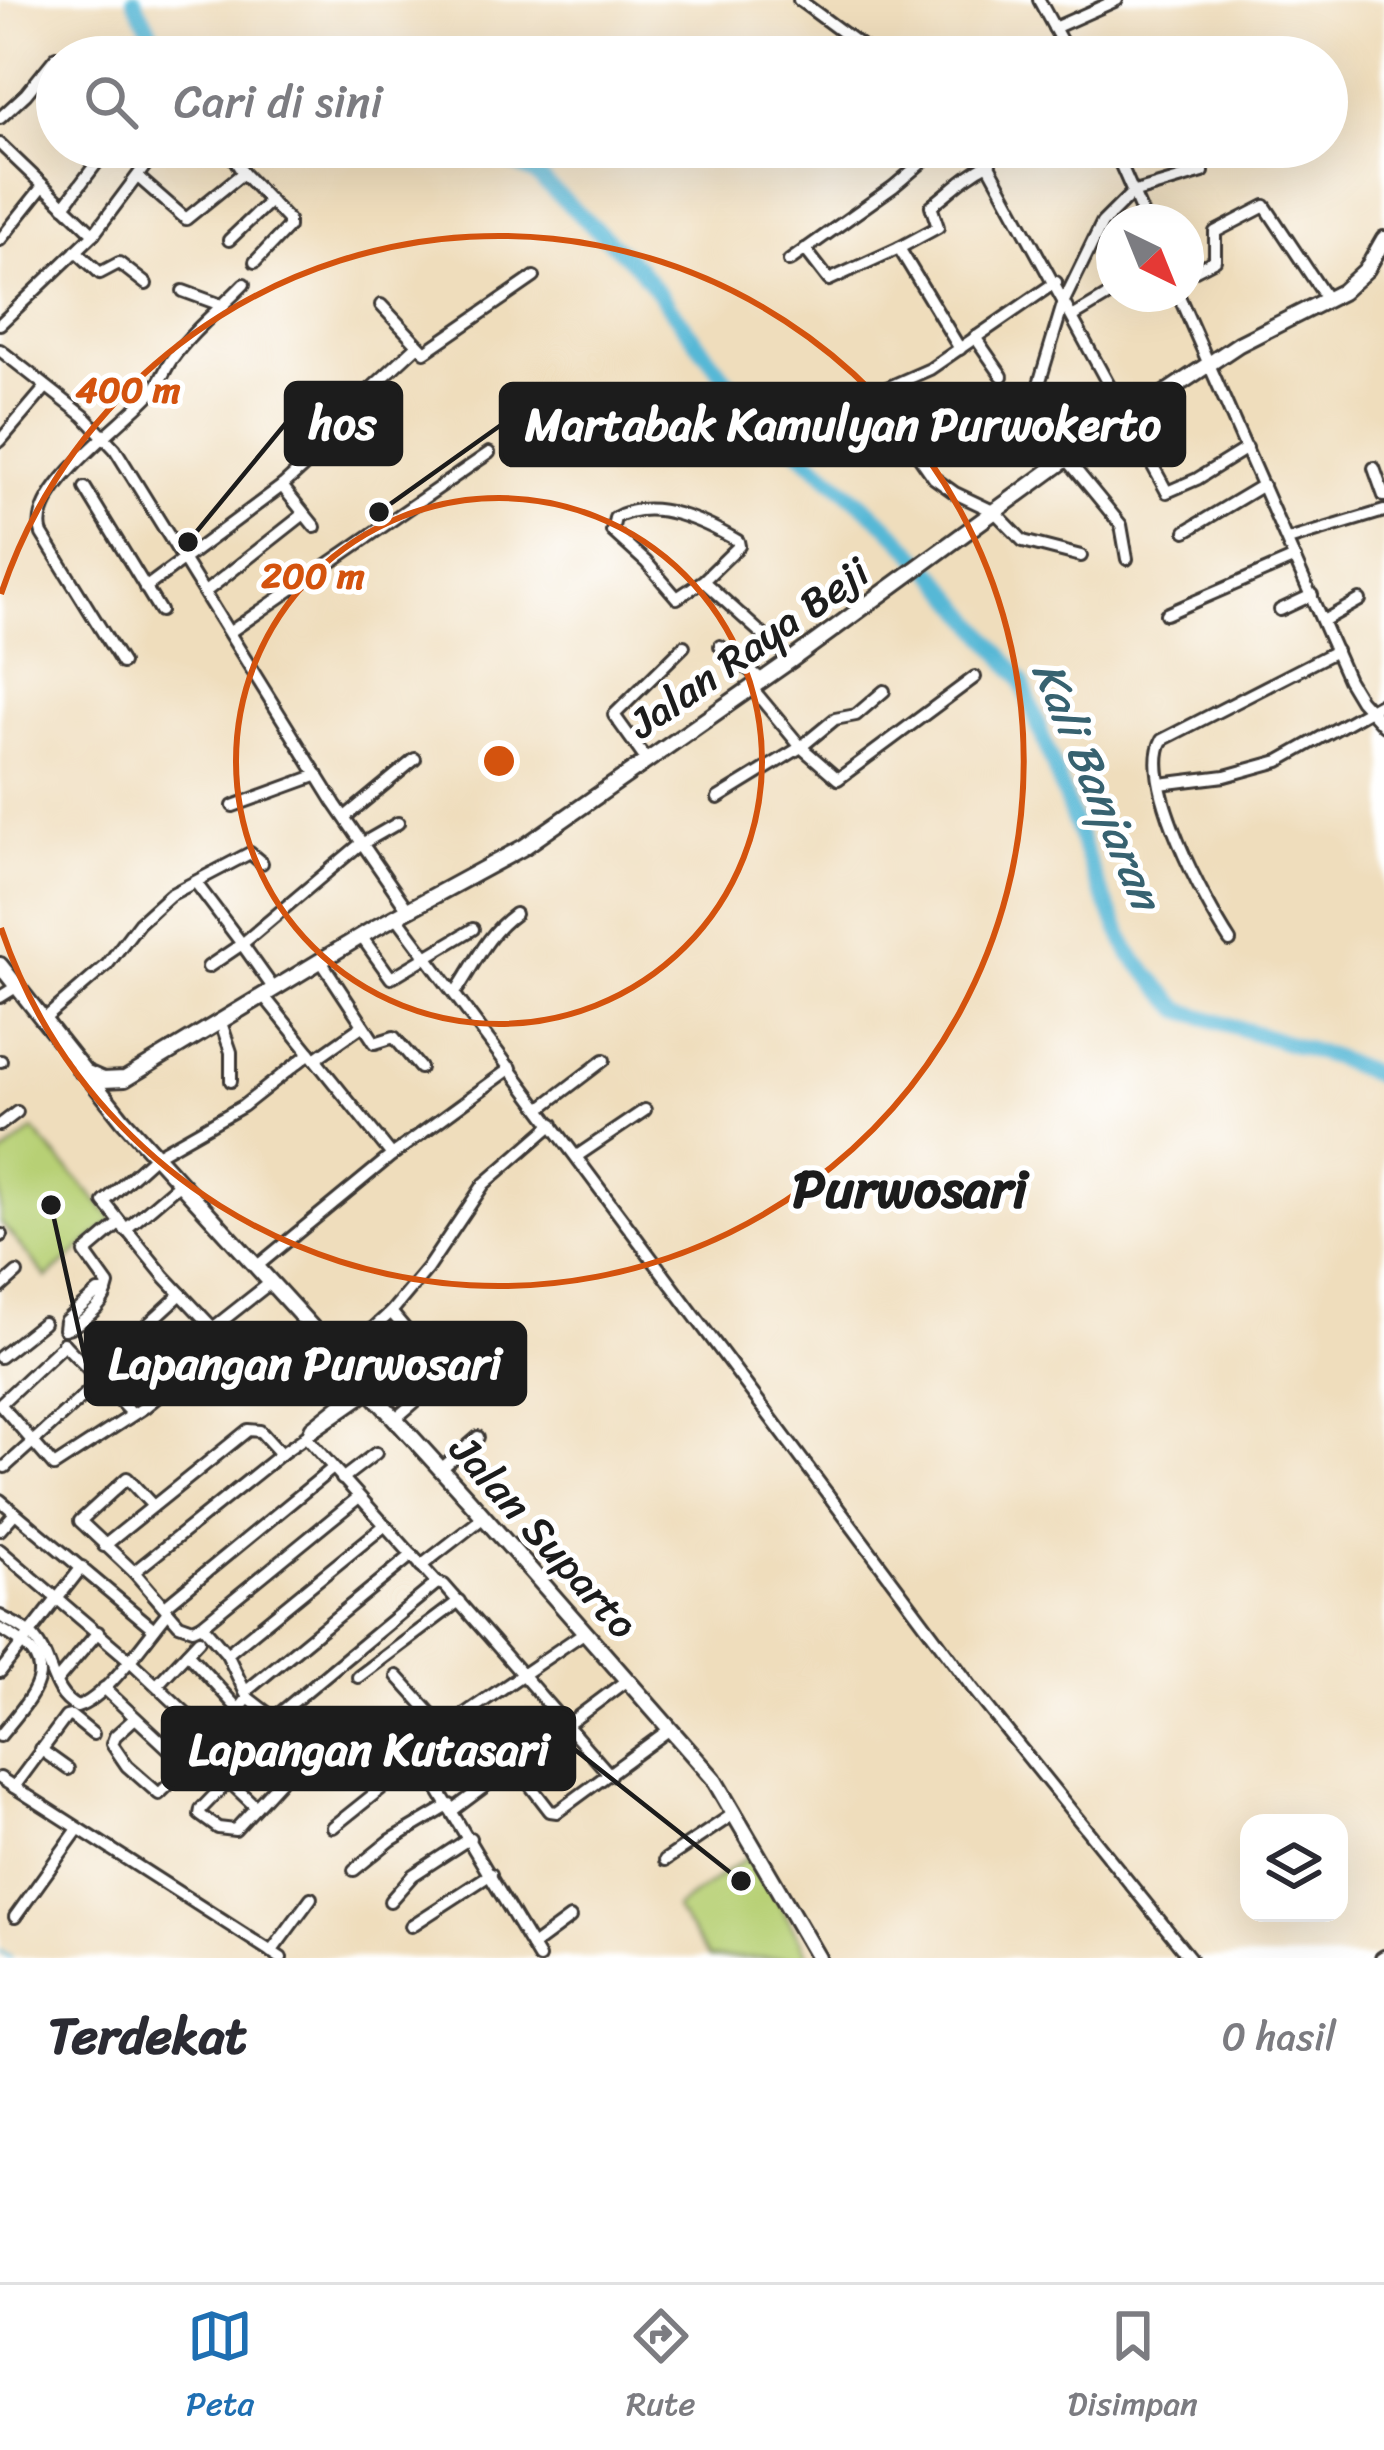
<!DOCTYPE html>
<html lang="id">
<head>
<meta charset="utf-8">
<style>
  body { margin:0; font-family:Sriracha,sans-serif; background:#f7f7f7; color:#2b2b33 }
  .controls { position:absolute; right:36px; bottom:36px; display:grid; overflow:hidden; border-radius:24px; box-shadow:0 12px 48px #0002 }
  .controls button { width:108px; height:108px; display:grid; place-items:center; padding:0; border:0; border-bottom:3px solid #e1e1e2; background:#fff; color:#2b2b33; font:60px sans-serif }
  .compass { position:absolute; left:1096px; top:204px; width:108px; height:108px; border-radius:50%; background:#fff; box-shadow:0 12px 48px #0002; rotate:137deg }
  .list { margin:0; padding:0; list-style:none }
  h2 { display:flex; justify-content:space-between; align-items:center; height:156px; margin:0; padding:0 48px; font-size:51px }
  h2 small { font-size:39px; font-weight:400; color:#7c7c81 }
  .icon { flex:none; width:66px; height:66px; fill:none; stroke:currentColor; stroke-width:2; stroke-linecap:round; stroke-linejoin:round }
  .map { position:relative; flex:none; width:1384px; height:1958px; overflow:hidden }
  .search { position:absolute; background:#fff; box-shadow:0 12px 48px #0002; left:36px; right:36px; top:36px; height:132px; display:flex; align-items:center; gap:30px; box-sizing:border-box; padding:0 42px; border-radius:66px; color:#7c7c81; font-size:45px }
  .sheet { height:324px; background:#fff }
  nav { display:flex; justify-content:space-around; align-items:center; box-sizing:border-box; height:168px; border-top:3px solid #e1e1e2; background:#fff; font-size:33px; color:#7c7c81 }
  nav a { display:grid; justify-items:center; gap:6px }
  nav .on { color:#1f6fb2 }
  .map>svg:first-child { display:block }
</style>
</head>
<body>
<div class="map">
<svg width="1384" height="1958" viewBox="0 0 1384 1958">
  <rect width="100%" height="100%" fill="#fff"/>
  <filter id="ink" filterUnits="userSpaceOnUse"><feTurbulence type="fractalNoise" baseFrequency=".00833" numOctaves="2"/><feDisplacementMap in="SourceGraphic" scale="24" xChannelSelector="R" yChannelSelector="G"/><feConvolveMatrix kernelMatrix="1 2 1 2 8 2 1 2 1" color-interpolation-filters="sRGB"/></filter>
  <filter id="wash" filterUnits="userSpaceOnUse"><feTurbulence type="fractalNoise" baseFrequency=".004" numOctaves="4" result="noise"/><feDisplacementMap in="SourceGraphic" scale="48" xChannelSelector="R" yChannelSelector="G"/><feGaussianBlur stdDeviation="2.7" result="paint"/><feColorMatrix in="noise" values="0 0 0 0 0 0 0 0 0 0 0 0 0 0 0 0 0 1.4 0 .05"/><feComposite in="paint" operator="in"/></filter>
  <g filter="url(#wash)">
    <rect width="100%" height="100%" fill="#efddbc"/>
    <!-- green -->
    <g fill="#b7d075" stroke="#6a7648" stroke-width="3">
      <polygon points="33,1130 114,1220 47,1278 0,1222 0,1157"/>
      <polygon points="752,1854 810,1958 709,1958 675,1908"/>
    </g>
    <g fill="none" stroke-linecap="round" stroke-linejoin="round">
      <!-- stream -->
      <polyline stroke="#57b8d6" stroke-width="3" points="0,1951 11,1958"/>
      <!-- river -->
      <g stroke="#57b8d6" stroke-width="16">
        <polyline points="134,0 159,47 173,57"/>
        <polyline points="482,147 535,174 638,267 751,411 886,524 939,578 1021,679 1096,881 1130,954 1181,1010 1335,1058 1384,1078"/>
      </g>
    </g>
  </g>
  <g filter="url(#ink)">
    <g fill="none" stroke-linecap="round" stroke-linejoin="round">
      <defs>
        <g id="street">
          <polyline points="799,0 876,57"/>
          <polyline points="1039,0 1070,57"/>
          <polyline points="1054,28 1117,0"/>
          <polyline points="0,118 26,94 56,57"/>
          <polyline points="0,144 94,234"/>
          <polyline points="227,147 243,173 288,220 288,227 255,262"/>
          <polyline points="979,147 1167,492 1197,479 1247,448"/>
          <polyline points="1113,147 1146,222"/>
          <polyline points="138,177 186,219 243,173"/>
          <polyline points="64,206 105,152"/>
          <polyline points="0,240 43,186"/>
          <polyline points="229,240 270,201"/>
          <path d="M899 248 938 227 931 206C952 190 966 175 990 163"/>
          <polyline points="805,249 829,280 899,248 960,349"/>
          <polyline points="76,251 100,273 119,263 146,284"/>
          <polyline points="789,261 893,187 940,147"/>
          <polyline points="1186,275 1215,260 1215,232 1265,206 1327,299"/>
          <polyline points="183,291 224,306"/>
          <polyline points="1178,294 1348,680 1360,700 1384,726"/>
          <polyline points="381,305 425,352 534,277"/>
          <polyline points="1074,316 1114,292"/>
          <polyline points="0,324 94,234 159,147"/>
          <polyline points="975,337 1002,376"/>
          <polyline points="0,350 84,416 115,449 335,804 408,910"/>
          <polyline points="902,384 902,432 934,478 955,493 995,512 1023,541 1081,556"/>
          <polyline points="832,412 930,369 1056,282"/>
          <polyline points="0,441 46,387"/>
          <polyline points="1374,468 1384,496"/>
          <polyline points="282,486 315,527"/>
          <polyline points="85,488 160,611"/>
          <polyline points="1186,531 1263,485"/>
          <polyline points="1288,540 1384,511"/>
          <polyline points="1127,559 1121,525 1057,447 1042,412 1039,384 1064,301 1102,223 1132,193 1203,172"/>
          <path d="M703 581 677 598 646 562 612 531 615 518C653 496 705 522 738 541L739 546 703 581 791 660"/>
          <polyline points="145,588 282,486 364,412 368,407 363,396 417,346"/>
          <polyline points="205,592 304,514"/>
          <polyline points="1280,610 1312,595"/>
          <polyline points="1166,614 1295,558"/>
          <polyline points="1323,621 1360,600"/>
          <polyline points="230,632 489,453"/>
          <polyline points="720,646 762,680"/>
          <path d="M122 663 42 534C26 490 128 421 153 391 161 381 165 369 172 359 191 332 221 308 244 284"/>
          <polyline points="751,687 801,747 838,779 975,677"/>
          <polyline points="647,761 614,715 684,646"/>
          <polyline points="1160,784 1225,776 1279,761 1384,702"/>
          <polyline points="718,798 801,747 835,719 856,715 884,691"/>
          <polyline points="233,806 318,775"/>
          <polyline points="345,817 415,759"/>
          <polyline points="196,883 242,944 208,967"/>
          <polyline points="396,916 974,1690 1190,1958"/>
          <polyline points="361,936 391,978 473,929"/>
          <path d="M1230 941C1206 904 1139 781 1162 740L1336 651"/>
          <polyline points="321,961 375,1043 394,1037 420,1068"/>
          <polyline points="274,989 242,944 358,846 398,823"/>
          <path d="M455 993C475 964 486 935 515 914"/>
          <polyline points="263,995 392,1155"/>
          <polyline points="0,997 16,987"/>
          <polyline points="220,1020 231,1052 231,1081"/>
          <polyline points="42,1021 107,965 139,923 170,895 250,853 262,863"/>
          <polyline points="315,1059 362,1026"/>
          <polyline points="0,1061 1,1061"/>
          <polyline points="541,1108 604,1060"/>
          <polyline points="0,1125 17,1112"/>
          <polyline points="577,1156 645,1110"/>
          <polyline points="125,1230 180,1183"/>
          <polyline points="0,1236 2,1235"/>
          <polyline points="256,1267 392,1155 511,1068"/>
          <polyline points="270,1283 213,1328 165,1277 104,1202 155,1156 243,1106 310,1053"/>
          <polyline points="0,1288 17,1273"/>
          <path d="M98 1292H106C103 1307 79 1326 64 1329L65 1321Z"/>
          <polyline points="106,1292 108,1285 85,1253 119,1224"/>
          <polyline points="391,1312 445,1376 395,1419"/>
          <polyline points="213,1328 264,1388"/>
          <polyline points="63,1343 131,1413"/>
          <polyline points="64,1344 0,1404 54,1466 145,1407 189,1371"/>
          <polyline points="0,1357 43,1323"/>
          <polyline points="340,1359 391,1312 427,1269 484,1184 553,1124"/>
          <polyline points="94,1374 181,1294"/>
          <polyline points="308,1434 311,1427 364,1385"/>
          <polyline points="5,1467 100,1381"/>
          <polyline points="441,1469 478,1437"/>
          <polyline points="342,1479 376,1453"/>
          <polyline points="0,1500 154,1629"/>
          <polyline points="153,1506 127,1478 80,1521 134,1572 179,1624 193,1629 202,1625 227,1654 248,1698 274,1718 437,1583 305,1436"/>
          <polyline points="0,1530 15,1513"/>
          <polyline points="104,1546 248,1430 260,1431 281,1454"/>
          <polyline points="0,1550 128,1659 215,1740"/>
          <polyline points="421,1566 484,1517"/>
          <polyline points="134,1572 281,1454 370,1392"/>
          <polyline points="437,1583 444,1585 610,1775"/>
          <polyline points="165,1606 333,1468"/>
          <path d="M0 1616C12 1623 26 1628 34 1638 53 1660 50 1693 77 1707 107 1698 146 1638 168 1612"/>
          <polyline points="202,1625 359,1497"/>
          <path d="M0 1629C67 1663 35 1693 0 1736"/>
          <polyline points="187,1653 240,1711 274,1736 293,1733 323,1716"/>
          <polyline points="227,1654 384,1526"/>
          <polyline points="0,1672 82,1567"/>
          <polyline points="397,1676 444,1728"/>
          <polyline points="358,1677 459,1601"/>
          <polyline points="56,1682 98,1632"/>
          <polyline points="157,1685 199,1640"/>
          <polyline points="104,1688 188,1767"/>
          <polyline points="245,1692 412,1555"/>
          <polyline points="135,1718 115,1736 112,1744 127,1766 159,1794 215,1740 248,1698"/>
          <polyline points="266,1730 265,1743 201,1809 200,1815 218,1828 235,1830 280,1781"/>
          <polyline points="40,1749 68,1769"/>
          <polyline points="200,1754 256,1807"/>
          <polyline points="513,1763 550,1811 557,1812 670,1729"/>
          <polyline points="0,1778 281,1958"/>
          <polyline points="14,1787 66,1717 71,1716 93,1734"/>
          <polyline points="453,1810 627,1680"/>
          <polyline points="333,1827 418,1759"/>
          <polyline points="665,1860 735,1813"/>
          <polyline points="354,1870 391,1840 450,1805"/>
          <polyline points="390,1901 413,1875 470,1838"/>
          <polyline points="15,1917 78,1829"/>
          <polyline points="411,1926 491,1874"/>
          <polyline points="532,1946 570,1918"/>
          <polyline points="271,1952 311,1898"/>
          <polyline points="539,1958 417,1754 444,1728 585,1632"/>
          <polyline points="1381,1958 1384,1956"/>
        </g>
        <g id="secondary">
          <polyline points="0,965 123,1120 469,1500 713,1778 818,1958"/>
          <polyline points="80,1070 103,1080 125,1079 373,929 524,847 791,660 1065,460 1239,344 1342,292 1367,269 1384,239"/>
        </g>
      </defs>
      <!-- street casing -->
      <use href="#street" stroke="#3c3934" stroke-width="16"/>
      <!-- secondary casing -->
      <use href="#secondary" stroke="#3c3934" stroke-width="20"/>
      <!-- street -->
      <use href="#street" stroke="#fff" stroke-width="10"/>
      <!-- secondary -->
      <use href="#secondary" stroke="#fff" stroke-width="14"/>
    </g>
  </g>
  <!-- distance rings -->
  <g fill="none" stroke="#d4530e" stroke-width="6">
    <circle cx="499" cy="761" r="263"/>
    <path d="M1 594A525 525 0 1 1 1 928"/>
  </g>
  <g text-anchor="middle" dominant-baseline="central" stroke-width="10" stroke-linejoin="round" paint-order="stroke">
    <!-- street labels -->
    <g font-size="42" fill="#1c1c1c" stroke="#fff">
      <text transform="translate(749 648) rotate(-35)">Jalan Raya Beji</text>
      <text transform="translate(544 1537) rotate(48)">Jalan Suparto</text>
    </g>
    <!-- water labels -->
    <g font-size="45" font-style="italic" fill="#376270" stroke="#fff">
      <text transform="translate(1097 785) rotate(67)">Kali Banjaran</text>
    </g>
    <!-- district labels -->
    <g font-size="54" font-weight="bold" fill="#1c1c1c" stroke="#fff">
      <text x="910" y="1189">Purwosari</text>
    </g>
  </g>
  <circle cx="499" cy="761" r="18" fill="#d4530e" stroke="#fff" stroke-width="6"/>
  <g font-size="36" text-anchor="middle" font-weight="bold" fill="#d4530e" stroke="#fff" stroke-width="10" stroke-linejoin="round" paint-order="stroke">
    <text x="128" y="402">400 m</text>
    <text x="313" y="588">200 m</text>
  </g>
  <!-- callouts -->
  <path fill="none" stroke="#1c1c1c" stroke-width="4.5" d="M188 542L286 423M379 512L501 425M51 1205L86 1363M741 1881L574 1749"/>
  <g fill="#1c1c1c" stroke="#fff" stroke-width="4.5">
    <circle cx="188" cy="542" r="12"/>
    <circle cx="379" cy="512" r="12"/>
    <circle cx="51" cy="1205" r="12"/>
    <circle cx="741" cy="1881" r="12"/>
  </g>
  <g fill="#1c1c1c" stroke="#1c1c1c" stroke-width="4.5">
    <rect x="286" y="383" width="115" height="81" rx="12"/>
    <rect x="501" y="384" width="683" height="81" rx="12"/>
    <rect x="86" y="1323" width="439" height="81" rx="12"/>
    <rect x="163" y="1708" width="411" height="81" rx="12"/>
  </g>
  <g font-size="45" text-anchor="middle" font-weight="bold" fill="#fff">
    <text x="343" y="439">hos</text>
    <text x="843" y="440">Martabak Kamulyan Purwokerto</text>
    <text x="305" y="1379">Lapangan Purwosari</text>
    <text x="369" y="1765">Lapangan Kutasari</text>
  </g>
</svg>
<div class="controls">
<button><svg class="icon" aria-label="layers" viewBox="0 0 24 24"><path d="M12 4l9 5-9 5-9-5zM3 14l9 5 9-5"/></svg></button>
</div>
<svg class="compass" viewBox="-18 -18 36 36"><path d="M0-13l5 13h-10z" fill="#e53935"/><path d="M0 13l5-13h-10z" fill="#7c7c81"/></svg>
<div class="search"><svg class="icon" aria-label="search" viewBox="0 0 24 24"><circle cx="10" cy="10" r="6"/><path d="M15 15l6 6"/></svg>Cari di sini</div>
</div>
<section class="sheet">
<h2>Terdekat<small>0 hasil</small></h2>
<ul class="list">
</ul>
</section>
<nav>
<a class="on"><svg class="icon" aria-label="map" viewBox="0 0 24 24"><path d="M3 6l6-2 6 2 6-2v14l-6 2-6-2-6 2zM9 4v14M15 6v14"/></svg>Peta</a>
<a><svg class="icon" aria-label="directions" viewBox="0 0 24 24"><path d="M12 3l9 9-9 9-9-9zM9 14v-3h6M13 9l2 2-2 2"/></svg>Rute</a>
<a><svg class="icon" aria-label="saved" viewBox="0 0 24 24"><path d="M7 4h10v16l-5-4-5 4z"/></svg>Disimpan</a>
</nav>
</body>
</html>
